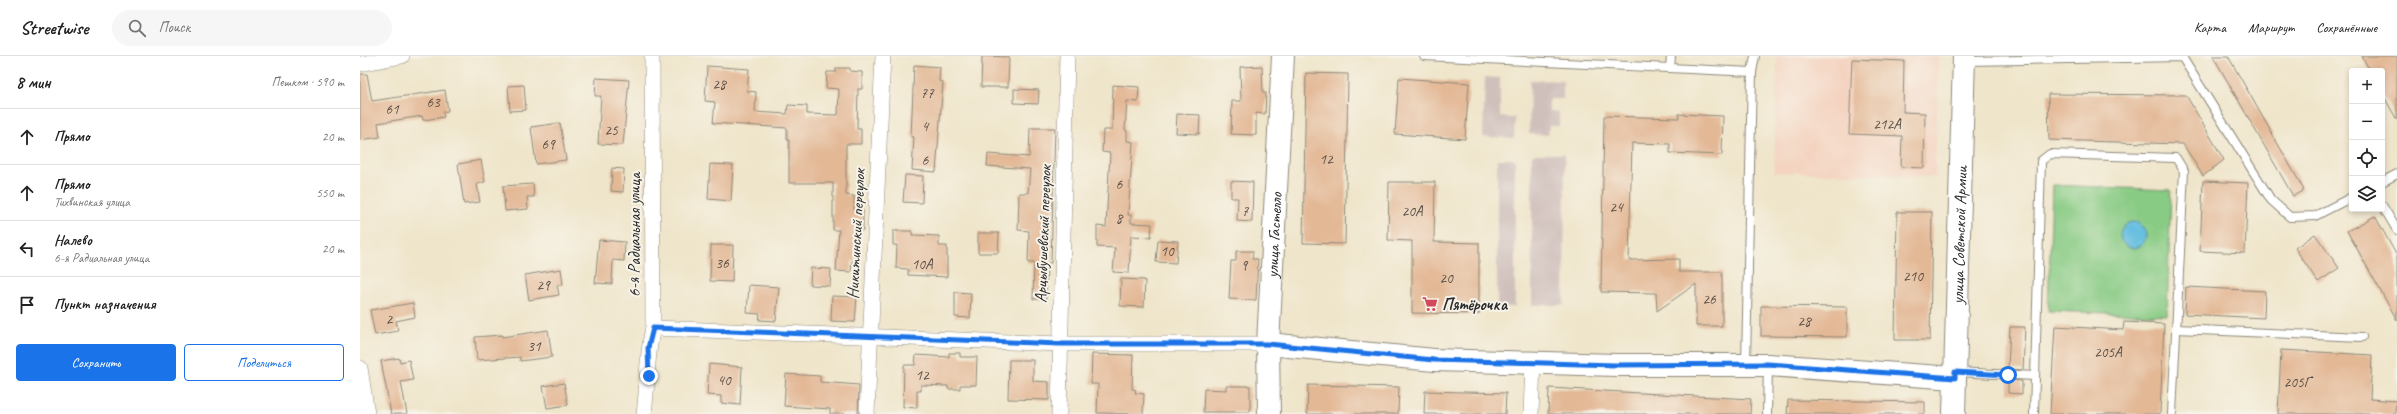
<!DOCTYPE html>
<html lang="ru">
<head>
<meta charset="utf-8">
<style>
  body { margin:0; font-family:Caveat,sans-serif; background:#f6f6f6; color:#222 }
  .controls { position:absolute; right:12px; top:12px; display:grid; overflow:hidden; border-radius:4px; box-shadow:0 2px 6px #0003 }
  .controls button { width:36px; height:36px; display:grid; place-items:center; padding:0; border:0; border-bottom:1px solid #e0e0e0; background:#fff; color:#222; font:20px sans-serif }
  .stop { position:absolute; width:12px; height:12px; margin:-9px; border:3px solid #1a73e8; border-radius:50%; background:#fff }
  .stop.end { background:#1a73e8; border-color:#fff; box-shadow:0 1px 4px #0008 }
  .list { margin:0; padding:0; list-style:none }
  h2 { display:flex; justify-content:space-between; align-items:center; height:52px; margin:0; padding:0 16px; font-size:17px }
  h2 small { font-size:13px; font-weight:400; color:#767676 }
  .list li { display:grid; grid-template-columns:26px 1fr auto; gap:12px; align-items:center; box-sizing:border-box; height:56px; padding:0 16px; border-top:1px solid #e0e0e0 }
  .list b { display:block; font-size:15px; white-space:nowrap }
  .list p { margin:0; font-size:13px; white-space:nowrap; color:#767676 }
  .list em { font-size:13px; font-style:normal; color:#767676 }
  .actions { display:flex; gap:8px; padding:12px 16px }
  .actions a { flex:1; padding:9px 0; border:1px solid #1a73e8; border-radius:4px; text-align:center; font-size:14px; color:#1a73e8 }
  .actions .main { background:#1a73e8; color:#fff }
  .icon { flex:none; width:22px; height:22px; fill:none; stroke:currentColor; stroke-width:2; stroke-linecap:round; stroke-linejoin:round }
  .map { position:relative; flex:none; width:2037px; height:358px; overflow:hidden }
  header { display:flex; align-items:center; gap:24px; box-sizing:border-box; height:56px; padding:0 20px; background:#fff; border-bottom:1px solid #e0e0e0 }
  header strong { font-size:19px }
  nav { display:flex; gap:22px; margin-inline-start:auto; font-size:14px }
  .search { width:280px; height:36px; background:#f6f6f6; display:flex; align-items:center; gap:10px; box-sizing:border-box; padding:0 14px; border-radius:22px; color:#767676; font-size:15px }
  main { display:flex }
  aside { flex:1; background:#fff }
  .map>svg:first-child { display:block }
</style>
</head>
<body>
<header>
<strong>Streetwise</strong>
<div class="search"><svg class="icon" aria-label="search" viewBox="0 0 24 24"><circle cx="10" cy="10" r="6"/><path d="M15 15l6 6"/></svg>Поиск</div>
<nav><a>Карта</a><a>Маршрут</a><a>Сохранённые</a></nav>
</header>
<main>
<aside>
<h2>8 мин<small>Пешком · 590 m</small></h2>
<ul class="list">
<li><svg class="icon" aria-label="ahead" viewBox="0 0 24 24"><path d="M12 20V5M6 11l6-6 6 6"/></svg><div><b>Прямо</b></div><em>20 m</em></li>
<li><svg class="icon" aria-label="ahead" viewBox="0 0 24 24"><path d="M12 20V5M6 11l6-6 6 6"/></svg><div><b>Прямо</b><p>Тихвинская улица</p></div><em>550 m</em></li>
<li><svg class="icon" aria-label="left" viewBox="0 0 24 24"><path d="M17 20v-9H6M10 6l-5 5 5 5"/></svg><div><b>Налево</b><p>6-я Радиальная улица</p></div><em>20 m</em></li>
<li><svg class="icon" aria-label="arrive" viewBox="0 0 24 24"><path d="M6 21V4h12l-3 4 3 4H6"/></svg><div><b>Пункт назначения</b></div></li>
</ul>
<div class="actions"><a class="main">Сохранить</a><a>Поделиться</a></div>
</aside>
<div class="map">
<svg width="2037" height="358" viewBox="0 0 2037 358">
  <rect width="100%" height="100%" fill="#f7f3e8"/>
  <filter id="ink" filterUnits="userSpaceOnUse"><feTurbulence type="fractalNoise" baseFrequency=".025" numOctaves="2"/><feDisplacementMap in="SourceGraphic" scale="8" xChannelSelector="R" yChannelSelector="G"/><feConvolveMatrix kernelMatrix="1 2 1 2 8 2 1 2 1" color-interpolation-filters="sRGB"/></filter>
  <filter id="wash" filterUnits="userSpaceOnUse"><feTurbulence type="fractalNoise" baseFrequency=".012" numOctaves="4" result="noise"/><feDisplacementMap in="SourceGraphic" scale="16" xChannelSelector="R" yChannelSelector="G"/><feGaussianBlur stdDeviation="0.9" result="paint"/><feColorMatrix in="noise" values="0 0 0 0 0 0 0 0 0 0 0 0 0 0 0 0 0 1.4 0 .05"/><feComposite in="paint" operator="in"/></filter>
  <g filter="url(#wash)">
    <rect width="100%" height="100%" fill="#efe5ca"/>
    <!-- built -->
    <polygon fill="#f4d3c0" points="1417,0 1579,0 1575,121 1414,116"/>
    <!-- industrial -->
    <g fill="#d0c0bc">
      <polygon points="1125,21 1140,22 1140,61 1155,62 1154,82 1123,81"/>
      <polygon points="1170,24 1203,25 1203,43 1189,43 1189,55 1199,56 1199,70 1189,70 1188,79 1169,78"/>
      <polygon points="1172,98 1205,98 1204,249 1172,249"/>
      <rect x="1137" y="103" width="18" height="148"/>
    </g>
    <!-- green -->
    <polygon fill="#88cb84" stroke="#5a7b58" points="1692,129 1811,134 1807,259 1688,255"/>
    <!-- water -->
    <circle fill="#63bde0" stroke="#477486" cx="1773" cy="179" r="13"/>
    <g id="blocks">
      <!-- building -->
      <g fill="#e3b895">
        <polygon points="622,0 649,1 648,31 621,31"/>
        <polygon points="1853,0 1868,0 1944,134 1933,140"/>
        <polygon points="2002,0 2037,0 2037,64 2022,37 2022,15 2010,15"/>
        <polygon points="1492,3 1544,5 1543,56 1565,57 1564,112 1541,111 1542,80 1489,78"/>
        <polygon points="554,9 580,11 579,25 583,26 576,116 552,114 554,81 551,81"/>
        <polygon points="347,10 389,13 387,35 396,36 395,56 427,58 428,49 447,50 447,58 478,59 479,33 466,32 467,16 476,16 476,12 490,12 490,15 502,16 502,33 498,33 497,73 501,73 501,88 486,88 486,139 494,140 494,154 503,154 503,174 497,174 495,205 492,205 491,216 476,215 479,174 473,174 473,127 429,127 429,84 427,84 427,72 353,67 355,46 345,45"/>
        <polygon points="902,10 903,37 906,37 905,58 896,57 896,79 871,78 872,45 881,45 880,11"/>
        <polygon points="946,17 988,18 985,188 943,187"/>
        <polygon points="0,18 7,18 12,45 85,34 88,55 83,56 84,61 63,64 62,60 18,67 20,81 0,84"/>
        <polygon points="236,22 269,24 263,89 238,88 241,40 235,40"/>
        <polygon points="1039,22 1109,27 1105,83 1035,78"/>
        <polygon points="164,29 166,54 150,55 148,30"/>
        <polygon points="753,29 779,31 778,46 767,45 765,74 767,75 767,85 773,86 768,159 771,159 771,167 792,168 791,181 771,180 769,217 753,216 755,192 737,191 737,170 746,171 750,97 742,96 743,74 752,74"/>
        <polygon points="654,33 679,34 678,48 654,47"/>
        <polygon points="1688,38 1826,39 1864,104 1843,120 1823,88 1689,84"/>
        <polygon points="817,58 840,59 839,78 816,77"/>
        <polygon points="1318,58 1363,60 1362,99 1310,97 1310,88 1272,87 1269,204 1319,203 1319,216 1362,216 1362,270 1336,270 1336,228 1297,255 1296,237 1241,236 1244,60 1319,62"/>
        <polygon points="200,67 206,104 176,108 171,71"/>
        <polygon points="670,72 695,72 691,207 687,207 686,243 673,243 674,207 668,207 669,175 658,174 659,137 668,137 670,113 627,110 628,98 669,101"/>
        <polygon points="121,104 125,126 117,128 120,146 104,148 98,108"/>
        <polygon points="350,108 373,109 371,145 348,143"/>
        <polygon points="252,112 264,113 263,136 251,135"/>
        <polygon points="545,119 563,120 562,147 543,146"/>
        <polygon points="871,125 893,126 892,166 877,165 878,142 871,142"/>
        <polygon points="1843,125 1888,127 1885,197 1840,195"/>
        <polygon points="1029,126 1075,126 1074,186 1119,187 1119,258 1052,257 1052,185 1028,184"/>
        <polygon points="173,128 174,141 167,141 168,153 145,155 143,130"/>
        <polygon points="1537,156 1572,156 1570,284 1535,284"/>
        <polygon points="2015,160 2037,200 2037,264 1987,175"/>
        <polygon points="533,175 552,175 552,179 579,180 579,190 587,190 587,221 548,219 548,213 536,212 537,189 533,189"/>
        <polygon points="618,177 639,177 638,197 618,197"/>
        <polygon points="1955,178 1979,212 1958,226 1935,192"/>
        <polygon points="239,184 265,186 264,205 253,204 252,228 235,227"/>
        <polygon points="798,184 818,185 816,207 796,206"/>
        <polygon points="351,189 373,189 372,226 350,225"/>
        <polygon points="876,195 893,195 892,203 898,203 896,244 869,243 871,205 876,205"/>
        <polygon points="451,212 471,213 470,230 450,229"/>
        <polygon points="201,213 203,229 197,229 199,239 169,244 165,219"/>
        <polygon points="761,223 785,224 784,251 760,250"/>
        <polygon points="389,229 419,231 416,265 399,264 400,258 387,257"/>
        <polygon points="1826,231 1905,235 1904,262 1825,258"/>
        <polygon points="595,236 611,237 610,262 595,261"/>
        <polygon points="472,240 497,241 495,266 471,265"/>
        <polygon points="53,247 55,261 36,265 38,275 15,279 10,254"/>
        <polygon points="1401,250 1487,251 1487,281 1401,280"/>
        <polygon points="1764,266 1804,268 1800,358 1690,358 1695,270 1763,274"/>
        <polygon points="1650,271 1665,271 1663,314 1648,313"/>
        <polygon points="188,274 192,301 160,305 160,301 117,304 115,281 142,279 142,281"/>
        <polygon points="1921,294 2012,299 2010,343 2036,345 2035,358 1918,358"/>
        <polygon points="589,297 600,297 600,301 617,301 616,329 600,329 600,333 588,333 588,330 561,329 561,335 557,335 557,352 543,351 544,309 555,309 556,299 589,301"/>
        <polygon points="732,298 773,299 772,333 776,334 775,337 784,338 783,358 737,357 738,328 731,328"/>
        <polygon points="39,302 40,306 49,304 53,324 41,326 47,358 31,358 21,305"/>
        <polygon points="649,304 673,304 673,325 689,326 689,344 648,343"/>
        <polygon points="349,308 382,311 380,349 361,347 361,340 347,339"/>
        <polygon points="426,318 460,320 460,326 499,329 498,358 470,358 470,353 424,350"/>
        <polygon points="1648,324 1662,325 1662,338 1648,337"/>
        <polygon points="204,327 208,349 187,352 183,330"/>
        <polygon points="948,329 1039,331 1038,358 947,358"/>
        <polygon points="866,330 890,330 890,356 843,356 844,333 866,334"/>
        <polygon points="1189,332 1391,343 1390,358 1188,358"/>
        <polygon points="1065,335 1146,337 1145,358 1064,358"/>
        <polygon points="1428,344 1565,346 1565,358 1427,358"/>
      </g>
    </g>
  </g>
  <g filter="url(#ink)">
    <use href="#blocks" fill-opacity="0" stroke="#8d887a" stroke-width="1"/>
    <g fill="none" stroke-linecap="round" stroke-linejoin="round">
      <defs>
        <g id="lane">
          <polyline points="1064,0 1392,16"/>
          <polyline points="1605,5 1822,1 1911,144 1930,161 1955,160 1992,141"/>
          <polyline points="1310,12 1311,0"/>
          <polyline points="2022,126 2037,118"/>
          <polyline points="2022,149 2037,174"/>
          <polyline points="1816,273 2002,281"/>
          <polyline points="1386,308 1392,16 1395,0"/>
          <polyline points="1596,316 1675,320"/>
          <polyline points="1407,358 1408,309"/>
          <polyline points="1674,358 1681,105 1690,98 1816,102 1824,115 1812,358"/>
        </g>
        <g id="street">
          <polyline points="0,8 42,0"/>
          <polyline points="293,272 699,288 908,288"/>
          <polyline points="0,312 7,358"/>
          <path d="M284 358C288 329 286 300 293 272L292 0"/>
          <polyline points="507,358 523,0"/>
          <polyline points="699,358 707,0"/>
          <polyline points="1171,358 1173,307"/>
        </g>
        <g id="secondary">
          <polyline points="908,288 1074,304 1256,309 1408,309 1595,322"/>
          <path id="s1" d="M909 358 908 288 923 0"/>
          <path id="s2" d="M1594 358 1604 0"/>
        </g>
      </defs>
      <!-- lane casing -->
      <use href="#lane" stroke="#8d887a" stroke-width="10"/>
      <!-- street casing -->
      <use href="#street" stroke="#8d887a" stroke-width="16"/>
      <!-- secondary casing -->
      <use href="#secondary" stroke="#8d887a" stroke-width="24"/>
      <!-- lane -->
      <use href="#lane" stroke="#fff" stroke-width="8"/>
      <!-- street -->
      <use href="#street" stroke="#fff" stroke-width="15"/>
      <!-- secondary -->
      <use href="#secondary" stroke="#fff" stroke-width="22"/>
    </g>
  </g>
  <g fill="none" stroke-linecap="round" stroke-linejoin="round" filter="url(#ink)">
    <!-- route -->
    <polyline stroke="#1a73e8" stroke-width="5" points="289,320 288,292 293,272 699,288 908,288 1074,304 1256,309 1408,308 1595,322 1595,316 1648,319"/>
  </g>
  <!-- icons -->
  <defs>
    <symbol id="supermarket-bare" viewBox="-9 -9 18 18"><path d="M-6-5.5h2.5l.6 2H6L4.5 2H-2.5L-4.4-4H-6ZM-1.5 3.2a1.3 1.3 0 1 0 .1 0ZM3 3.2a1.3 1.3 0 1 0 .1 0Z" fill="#d1495b" stroke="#f7f3e8" stroke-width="2.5" paint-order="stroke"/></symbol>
  </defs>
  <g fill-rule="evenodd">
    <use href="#supermarket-bare" x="1059" y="237" width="22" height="22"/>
  </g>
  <g text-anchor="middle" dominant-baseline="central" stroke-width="4" stroke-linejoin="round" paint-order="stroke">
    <!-- number labels -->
    <g font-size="15" fill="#594e46">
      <text x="359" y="28">28</text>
      <text x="567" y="37">77</text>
      <text x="73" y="46">63</text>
      <text x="32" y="53">61</text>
      <text x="1527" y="68">212А</text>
      <text x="565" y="70">4</text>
      <text x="251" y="74">25</text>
      <text x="188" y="88">69</text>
      <text x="966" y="103">12</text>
      <text x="565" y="104">6</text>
      <text x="759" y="128">6</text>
      <text x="1256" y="151">24</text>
      <text x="885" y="155">7</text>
      <text x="1052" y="155">20А</text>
      <text x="759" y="162">8</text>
      <text x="807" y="195">10</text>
      <text x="362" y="207">36</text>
      <text x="562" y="208">10А</text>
      <text x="884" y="209">9</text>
      <text x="1553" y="220">210</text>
      <text x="1086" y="222">20</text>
      <text x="183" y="229">29</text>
      <text x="1349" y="243">26</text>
      <text x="29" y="263">2</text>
      <text x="1444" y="265">28</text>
      <text x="174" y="290">31</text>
      <text x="1748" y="296">205А</text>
      <text x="562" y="319">12</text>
      <text x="364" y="324">40</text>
      <text x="1937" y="326">205Г</text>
    </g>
    <!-- street labels -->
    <g font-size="17" fill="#2b2b2b" stroke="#f7f3e8">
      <text transform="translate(496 178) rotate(-87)">Никитинский переулок</text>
      <text transform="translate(683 178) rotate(-88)">Арцыбушевский переулок</text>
      <text transform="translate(274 179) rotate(-90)">6-я Радиальная улица</text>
      <text stroke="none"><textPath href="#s1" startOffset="179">улица Гастелло</textPath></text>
      <text stroke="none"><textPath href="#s2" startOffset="179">улица Советской Армии</textPath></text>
    </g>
    <!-- poi labels -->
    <g font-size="17" font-weight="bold" fill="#2b2b2b" stroke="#f7f3e8" text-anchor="start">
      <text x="1082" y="248">Пятёрочка</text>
    </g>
  </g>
</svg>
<div class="controls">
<button>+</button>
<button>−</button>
<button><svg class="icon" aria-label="locate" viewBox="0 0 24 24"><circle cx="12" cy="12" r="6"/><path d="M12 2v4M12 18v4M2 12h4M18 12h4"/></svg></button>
<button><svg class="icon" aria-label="layers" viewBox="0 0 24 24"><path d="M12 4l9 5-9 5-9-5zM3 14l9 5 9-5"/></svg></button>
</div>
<div class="stop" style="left:1648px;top:319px"></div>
<div class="stop end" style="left:289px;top:320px"></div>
</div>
</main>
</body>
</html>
